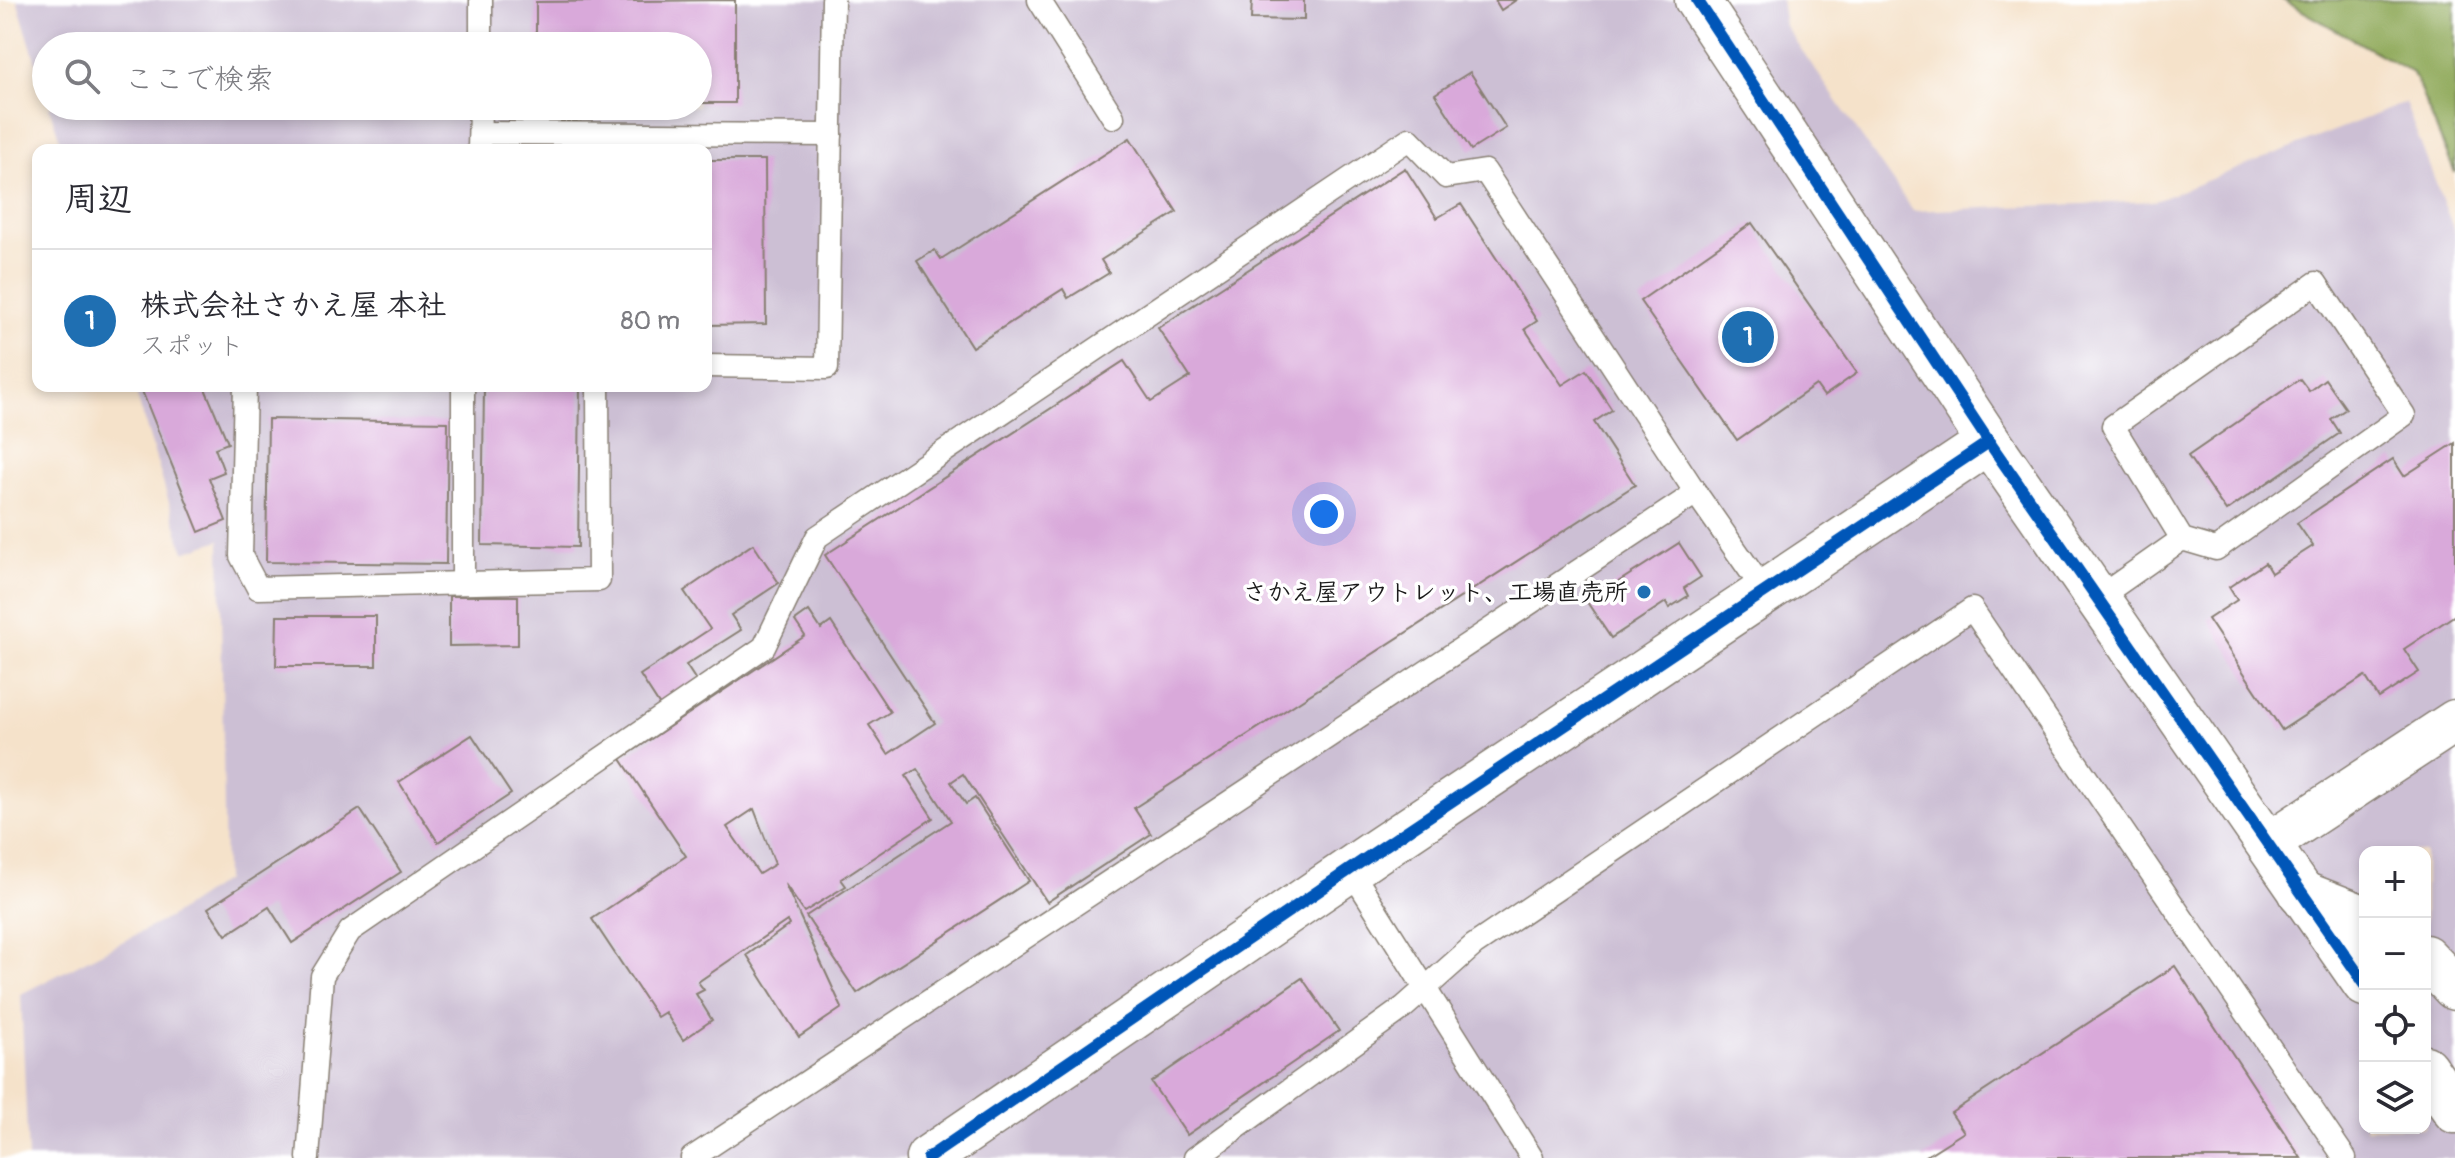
<!DOCTYPE html>
<html lang="ja">
<head>
<meta charset="utf-8">
<style>
  body { margin:0; font-family:Pangolin,"Klee One",sans-serif; background:#f2f2f3; color:#2b2b33 }
  .controls { position:absolute; right:24px; bottom:24px; display:grid; overflow:hidden; border-radius:16px; box-shadow:0 4px 12px #0003 }
  .controls button { width:72px; height:72px; display:grid; place-items:center; padding:0; border:0; border-bottom:2px solid #e1e1e2; background:#fff; color:#2b2b33; font:40px sans-serif }
  .you { position:absolute; left:1324px; top:514px; width:28px; height:28px; margin:-20px; border:6px solid #fff; border-radius:50%; background:#1a73e8; box-shadow:0 0 0 12px #1a73e833 }
  .badge { display:grid; place-items:center; width:52px; height:52px; border-radius:50%; background:#1f6fb2; color:#fff; font-size:26px; font-weight:700 }
  .pin { position:absolute; translate:-50% -50%; border:4px solid #fff; box-shadow:0 2px 8px #0006 }
  .list { margin:0; padding:0; list-style:none }
  h2 { display:flex; justify-content:space-between; align-items:center; height:104px; margin:0; padding:0 32px; font-size:34px }
  h2 small { font-size:26px; font-weight:400; color:#7c7c81 }
  .list li { display:grid; grid-template-columns:52px 1fr auto; gap:24px; align-items:center; box-sizing:border-box; height:144px; padding:0 32px; border-top:2px solid #e1e1e2 }
  .list b { display:block; font-size:30px; white-space:nowrap }
  .list p { margin:0; font-size:26px; white-space:nowrap; color:#7c7c81 }
  .list em { font-size:26px; font-style:normal; color:#7c7c81 }
  .icon { flex:none; width:44px; height:44px; fill:none; stroke:currentColor; stroke-width:2; stroke-linecap:round; stroke-linejoin:round }
  .map { position:relative; flex:none; width:2455px; height:1158px; overflow:hidden }
  .search { position:absolute; background:#fff; box-shadow:0 4px 12px #0003; left:32px; top:32px; width:680px; height:88px; display:flex; align-items:center; gap:20px; box-sizing:border-box; padding:0 28px; border-radius:44px; color:#7c7c81; font-size:30px }
  .panel { position:absolute; background:#fff; box-shadow:0 4px 12px #0003; left:32px; top:144px; width:680px; height:248px; border-radius:16px }
  .map>svg:first-child { display:block }
</style>
</head>
<body>
<div class="map">
<svg width="2455" height="1158" viewBox="0 0 2455 1158">
  <rect width="100%" height="100%" fill="#fff"/>
  <filter id="ink" filterUnits="userSpaceOnUse"><feTurbulence type="fractalNoise" baseFrequency=".0125" numOctaves="2"/><feDisplacementMap in="SourceGraphic" scale="16" xChannelSelector="R" yChannelSelector="G"/><feConvolveMatrix kernelMatrix="1 2 1 2 8 2 1 2 1" color-interpolation-filters="sRGB"/></filter>
  <filter id="wash" filterUnits="userSpaceOnUse"><feTurbulence type="fractalNoise" baseFrequency=".006" numOctaves="4" result="noise"/><feDisplacementMap in="SourceGraphic" scale="32" xChannelSelector="R" yChannelSelector="G"/><feGaussianBlur stdDeviation="1.8" result="paint"/><feColorMatrix in="noise" values="0 0 0 0 0 0 0 0 0 0 0 0 0 0 0 0 0 1.4 0 .05"/><feComposite in="paint" operator="in"/></filter>
  <g filter="url(#wash)">
    <rect width="100%" height="100%" fill="#f5e2ca"/>
    <!-- industrial -->
    <path fill="#ccbfd4" fill-rule="evenodd" d="M17 0H1781L1785 26 1913 211 2155 201 2405 103 2455 233V1158H28L21 994 170 917 225 880 220 540 184 552 134 386H706V150H63L49 106H698V46H46V96ZM2365 852H2425V1128H2365Z"/>
    <!-- forest -->
    <polygon fill="#93ac5e" stroke="#58643d" stroke-width="2" points="2283,0 2455,0 2455,173 2413,73"/>
    <g id="blocks">
      <!-- building -->
      <g fill="#d9a9da" fill-rule="evenodd">
        <polygon points="735,0 735,103 698,103 698,46 536,46 536,2"/>
        <polygon points="1252,0 1304,0 1304,20 1251,19"/>
        <polygon points="1495,0 1516,0 1501,10"/>
        <polygon points="1470,72 1506,128 1471,150 1435,94"/>
        <polygon points="1130,138 1177,212 1101,260 1109,273 1068,298 1063,289 972,347 917,261 935,250 941,259"/>
        <polygon points="706,160 765,160 766,324 706,325"/>
        <path d="M1405 168 1437 218 1461 204 1537 321 1525 329 1562 385 1586 370 1612 410 1594 422 1635 485 1134 808 1151 834 1047 902 963 774 951 782 966 804 975 798 1029 881 857 993 806 916 951 821 917 769 906 776 933 818 841 879 846 886 804 912 785 884 842 1008 799 1037 747 955 789 925 787 921 698 982 704 990 696 994 712 1020 683 1040 665 1012 657 1017 592 919 686 856 621 759 805 636 795 621 809 611 821 629 831 622 890 712 869 725 888 754 935 723 825 555 1124 361 1151 402 1190 377 1158 328ZM754 809 775 864 759 874 727 827Z"/>
        <polygon points="1752,223 1857,373 1824,396 1816,385 1737,440 1640,301"/>
        <polygon points="2300,379 2309,391 2325,379 2346,409 2331,419 2340,433 2226,511 2188,456"/>
        <polygon points="140,386 204,386 228,443 215,448 224,472 209,478 226,521 199,532"/>
        <polygon points="484,386 580,386 578,547 482,545"/>
        <polygon points="268,419 448,422 446,564 266,562"/>
        <polygon points="2455,443 2455,615 2404,649 2419,672 2379,698 2365,676 2282,730 2208,619 2237,600 2229,587 2265,563 2271,573 2313,546 2297,523 2393,459 2404,476"/>
        <polygon points="1679,543 1701,577 1684,588 1688,596 1669,608 1666,602 1611,638 1587,602"/>
        <polygon points="753,544 779,583 731,615 741,630 686,665 699,685 662,709 640,675 710,629 684,591"/>
        <polygon points="449,596 518,596 518,645 449,646"/>
        <polygon points="277,616 376,616 376,666 276,666"/>
        <polygon points="472,735 511,794 438,842 399,782"/>
        <polygon points="360,809 401,872 292,943 269,907 226,935 208,908"/>
        <polygon points="2175,966 2301,1158 1923,1158 1964,1132 1951,1113"/>
        <polygon points="1302,978 1339,1031 1187,1135 1151,1082"/>
      </g>
    </g>
  </g>
  <g filter="url(#ink)">
    <use href="#blocks" fill-opacity="0" stroke="#887f73" stroke-width="2"/>
    <g fill="none" stroke-linecap="round" stroke-linejoin="round">
      <defs>
        <g id="service">
          <polyline points="1039,0 1113,117"/>
          <polyline points="481,46 481,0"/>
          <polyline points="480,133 831,135"/>
          <polyline points="479,150 480,106"/>
          <polyline points="706,366 827,368 833,0"/>
          <polyline points="245,386 241,556 258,588 599,580 598,386"/>
          <polyline points="463,583 463,386"/>
          <polyline points="2098,598 2182,539 2216,549 2404,415 2316,283 2113,426 2182,539"/>
          <polyline points="1350,869 1532,1158"/>
          <polyline points="308,1158 322,976 350,931 764,647 817,537 1409,139 1446,177 1485,171 1696,493"/>
          <polyline points="692,1158 1696,493 1765,592"/>
          <polyline points="1195,1158 1403,1008 1474,945 1972,609 2345,1158"/>
        </g>
        <polyline id="minor" points="2268,844 2455,721"/>
        <g id="tertiary">
          <polyline points="1697,0 1989,442 2365,984"/>
          <polyline points="2301,893 2365,918"/>
          <polyline points="2425,957 2455,988"/>
          <polyline points="2425,1068 2455,1111"/>
          <polyline points="928,1158 1374,853 1989,442"/>
        </g>
      </defs>
      <!-- service casing -->
      <use href="#service" stroke="#887f73" stroke-width="25"/>
      <!-- minor casing -->
      <use href="#minor" stroke="#887f73" stroke-width="45"/>
      <!-- tertiary casing -->
      <use href="#tertiary" stroke="#887f73" stroke-width="47"/>
      <!-- service -->
      <use href="#service" stroke="#fff" stroke-width="22"/>
      <!-- minor -->
      <use href="#minor" stroke="#fff" stroke-width="42"/>
      <!-- tertiary -->
      <use href="#tertiary" stroke="#fff" stroke-width="44"/>
      <defs>
        <g id="cycleway">
          <polyline points="1697,0 1989,442 2365,984"/>
          <polyline points="928,1158 1374,853 1989,442"/>
        </g>
      </defs>
      <!-- cycleway casing -->
      <use href="#cycleway" stroke="#fff" stroke-width="17"/>
      <!-- cycleway -->
      <use href="#cycleway" stroke="#0057b8" stroke-width="12"/>
    </g>
  </g>
  <!-- markers -->
  <circle fill="#1f6fb2" stroke="#fff" stroke-width="3" cx="1644" cy="592" r="8"/>
  <g text-anchor="middle" dominant-baseline="central" stroke-width="7" stroke-linejoin="round" paint-order="stroke">
    <!-- poi labels -->
    <g font-size="24" font-weight="bold" fill="#1c1c1c" stroke="#fff" text-anchor="end">
      <text x="1628" y="592">さかえ屋アウトレット、工場直売所</text>
    </g>
  </g>
</svg>
<div class="controls">
<button>+</button>
<button>−</button>
<button><svg class="icon" aria-label="locate" viewBox="0 0 24 24"><circle cx="12" cy="12" r="6"/><path d="M12 2v4M12 18v4M2 12h4M18 12h4"/></svg></button>
<button><svg class="icon" aria-label="layers" viewBox="0 0 24 24"><path d="M12 4l9 5-9 5-9-5zM3 14l9 5 9-5"/></svg></button>
</div>
<div class="you"></div>
<div class="pin badge" style="left:1748px;top:337px">1</div>
<div class="search"><svg class="icon" aria-label="search" viewBox="0 0 24 24"><circle cx="10" cy="10" r="6"/><path d="M15 15l6 6"/></svg>ここで検索</div>
<section class="panel">
<h2>周辺<small></small></h2>
<ul class="list">
<li><span class="badge">1</span><div><b>株式会社さかえ屋 本社</b><p>スポット</p></div><em>80 m</em></li>
</ul>
</section>
</div>
</body>
</html>
